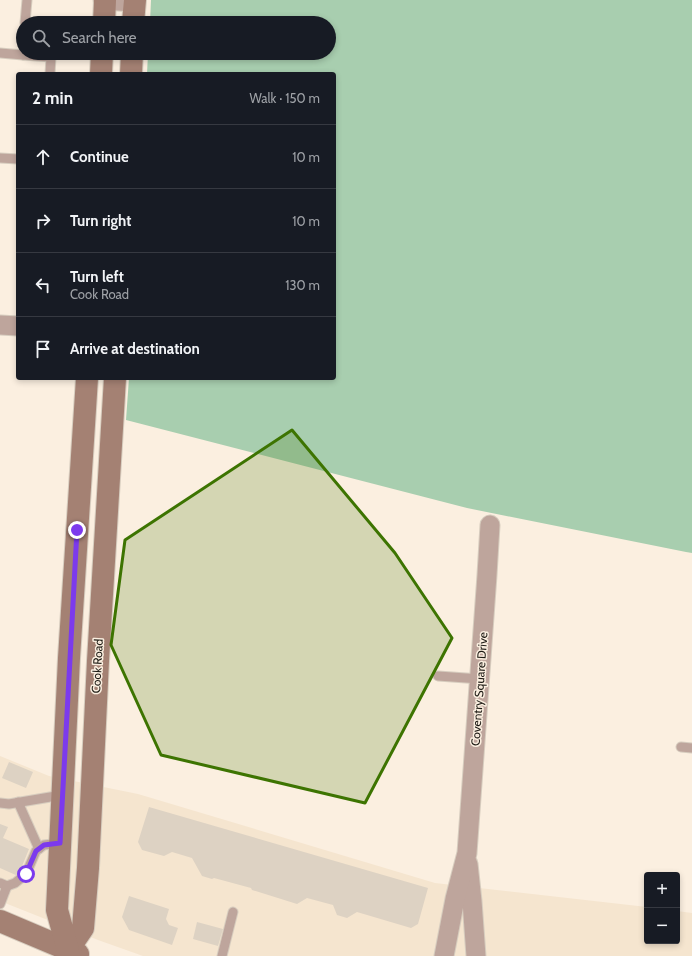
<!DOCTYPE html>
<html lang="en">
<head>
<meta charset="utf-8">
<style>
  body { margin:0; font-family:Cabin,sans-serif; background:#242831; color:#f1f3f6 }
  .controls { position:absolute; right:12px; bottom:12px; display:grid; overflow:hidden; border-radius:4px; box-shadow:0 2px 6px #0003 }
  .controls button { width:36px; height:36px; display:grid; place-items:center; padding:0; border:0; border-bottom:1px solid #363941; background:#171b24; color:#f1f3f6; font:20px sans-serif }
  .stop { position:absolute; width:12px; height:12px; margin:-9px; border:3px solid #7c3aed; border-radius:50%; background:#fff }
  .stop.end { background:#7c3aed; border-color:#fff; box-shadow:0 1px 4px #0008 }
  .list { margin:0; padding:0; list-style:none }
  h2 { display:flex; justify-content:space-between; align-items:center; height:52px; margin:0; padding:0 16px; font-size:17px }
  h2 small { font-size:13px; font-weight:400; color:#9ea1a6 }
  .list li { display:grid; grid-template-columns:26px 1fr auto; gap:12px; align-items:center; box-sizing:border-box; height:64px; padding:0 16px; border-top:1px solid #363941 }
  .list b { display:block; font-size:15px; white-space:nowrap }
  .list p { margin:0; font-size:13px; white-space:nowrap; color:#9ea1a6 }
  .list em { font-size:13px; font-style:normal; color:#9ea1a6 }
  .icon { flex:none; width:22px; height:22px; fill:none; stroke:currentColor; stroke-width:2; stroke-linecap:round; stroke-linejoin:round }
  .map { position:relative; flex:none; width:692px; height:956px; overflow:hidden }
  .search { position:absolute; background:#171b24; box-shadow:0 2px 6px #0003; left:16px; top:16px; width:320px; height:44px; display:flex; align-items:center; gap:10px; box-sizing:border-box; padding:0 14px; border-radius:22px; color:#9ea1a6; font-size:15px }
  .panel { position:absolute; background:#171b24; box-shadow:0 2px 6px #0003; left:16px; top:72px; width:320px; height:308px; border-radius:4px }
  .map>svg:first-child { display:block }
</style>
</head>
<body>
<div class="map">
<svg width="692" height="956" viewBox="0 0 692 956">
  <rect width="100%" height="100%" fill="#fbefe0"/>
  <!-- built -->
  <polygon fill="#f5e5cf" points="0,756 49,776 138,794 435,883 647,907 647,941 677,941 677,911 692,913 692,956 143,956 98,940 0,901"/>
  <!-- green -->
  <polygon fill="#a8ceaf" points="151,0 692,0 692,553 686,552 467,508 126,420 129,378 334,378 334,74 147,74 148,53 329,53 329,23 150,23"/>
  <!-- building -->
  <g fill="#ddd2c3">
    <polygon points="9,762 33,772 26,788 2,778"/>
    <polygon points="149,807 428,888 418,924 411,928 357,912 347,918 337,915 333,905 307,898 297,904 252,890 251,888 214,878 212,879 202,876 192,858 172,852 164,856 142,850 138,842"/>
    <polygon points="0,824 8,827 3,838 29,849 18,876 0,868"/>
    <polygon points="129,896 169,909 166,919 169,925 178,928 172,945 129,930 122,917"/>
    <polygon points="197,922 223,929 218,946 193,939"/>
  </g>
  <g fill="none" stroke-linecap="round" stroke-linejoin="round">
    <defs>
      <g id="lane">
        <polyline points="25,23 27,0"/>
        <polyline points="0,53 23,55 23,52"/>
        <polyline points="23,55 51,57 50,74"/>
        <polyline points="0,158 18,159"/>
        <polyline points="438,676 480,679"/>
        <polyline points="681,747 692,748"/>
        <polyline points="18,802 39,849"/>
        <polyline points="0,803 9,804 62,795"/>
        <polyline points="0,883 7,886 0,904"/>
        <polyline points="7,886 15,883 26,874 36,851 44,845 60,843"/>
        <polyline points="222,956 233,912"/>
      </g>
      <g id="street">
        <polyline points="103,0 134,2"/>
        <polyline points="0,325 18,326"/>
        <polyline points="468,864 472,901 476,956"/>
        <polyline points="444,956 455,899 467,853 487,575 490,525"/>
      </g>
      <g id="secondary">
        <polyline points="104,23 105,0"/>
        <polyline points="133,23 135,0"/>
        <polyline points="101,74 102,53"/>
        <polyline points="131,74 132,53"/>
        <polyline points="0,921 78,954"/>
        <polyline points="68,950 83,928 88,868 98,661 115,378"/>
        <polyline points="68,956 68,950 57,910 69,658 87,378"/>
      </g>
    </defs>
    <!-- lane casing -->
    <use href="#lane" stroke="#d7cdbf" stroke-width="11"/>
    <!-- street casing -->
    <use href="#street" stroke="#d7cdbf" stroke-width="21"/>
    <!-- secondary casing -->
    <use href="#secondary" stroke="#d7cdbf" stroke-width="24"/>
    <!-- lane -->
    <use href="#lane" stroke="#bea59c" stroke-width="9"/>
    <!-- street -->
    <use href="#street" stroke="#bea59c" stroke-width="19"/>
    <!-- secondary -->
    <use href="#secondary" stroke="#a48173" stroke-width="22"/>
  </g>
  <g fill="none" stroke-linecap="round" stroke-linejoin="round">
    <!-- route -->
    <polyline stroke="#7c3aed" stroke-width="5" points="26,874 36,851 44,845 60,843 77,530"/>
  </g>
  <!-- marked area -->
  <path fill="#3d7401" fill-opacity="0.2" stroke="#3d7401" stroke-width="3" stroke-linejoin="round" d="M292 430 395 553 452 638 365 803 161 755 111 645 125 540Z"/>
  <g text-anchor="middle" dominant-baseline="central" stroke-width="3" stroke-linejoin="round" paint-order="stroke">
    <!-- street labels -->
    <g font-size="12" fill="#1d1a14" stroke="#fbefe0">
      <text transform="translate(97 666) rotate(-87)">Cook Road</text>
      <text transform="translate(479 689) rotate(-86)">Coventry Square Drive</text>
    </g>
  </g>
</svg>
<div class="controls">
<button>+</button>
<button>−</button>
</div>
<div class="stop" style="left:26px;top:874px"></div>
<div class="stop end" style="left:77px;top:530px"></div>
<div class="search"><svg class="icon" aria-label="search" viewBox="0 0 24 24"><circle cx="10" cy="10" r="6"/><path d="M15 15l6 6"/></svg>Search here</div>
<section class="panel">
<h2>2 min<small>Walk · 150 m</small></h2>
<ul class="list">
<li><svg class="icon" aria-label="ahead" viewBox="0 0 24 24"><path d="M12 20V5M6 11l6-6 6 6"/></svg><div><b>Continue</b></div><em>10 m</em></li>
<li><svg class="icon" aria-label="right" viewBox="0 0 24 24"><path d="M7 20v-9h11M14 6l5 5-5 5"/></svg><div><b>Turn right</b></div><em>10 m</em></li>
<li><svg class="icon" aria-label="left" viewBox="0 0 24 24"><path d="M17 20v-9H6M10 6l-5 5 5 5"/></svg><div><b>Turn left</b><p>Cook Road</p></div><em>130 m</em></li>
<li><svg class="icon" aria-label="arrive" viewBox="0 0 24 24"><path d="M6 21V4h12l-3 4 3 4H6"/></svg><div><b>Arrive at destination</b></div></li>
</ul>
</section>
</div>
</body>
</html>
